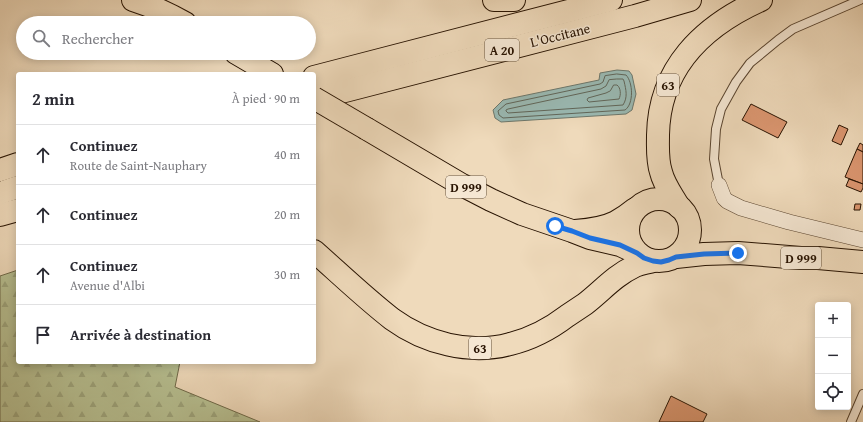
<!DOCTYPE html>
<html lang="fr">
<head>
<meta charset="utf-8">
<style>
  body { margin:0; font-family:"Gentium Book Plus",serif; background:#f2f2f3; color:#2b2b33 }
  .controls { position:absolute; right:12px; bottom:12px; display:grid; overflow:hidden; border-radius:4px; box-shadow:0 2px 10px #0003 }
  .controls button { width:36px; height:36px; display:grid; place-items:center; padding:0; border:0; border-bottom:1px solid #e1e1e2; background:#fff; color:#2b2b33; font:20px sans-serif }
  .stop { position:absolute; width:12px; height:12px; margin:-9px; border:3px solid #1a73e8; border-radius:50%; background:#fff }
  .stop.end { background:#1a73e8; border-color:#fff; box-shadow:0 1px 4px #0008 }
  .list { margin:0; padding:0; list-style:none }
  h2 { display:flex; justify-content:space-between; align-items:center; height:52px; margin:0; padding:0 16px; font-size:17px }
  h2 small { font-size:13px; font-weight:400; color:#7c7c81 }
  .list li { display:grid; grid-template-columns:26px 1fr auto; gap:12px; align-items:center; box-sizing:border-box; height:60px; padding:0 16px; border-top:1px solid #e1e1e2 }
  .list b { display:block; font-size:15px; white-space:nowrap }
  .list p { margin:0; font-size:13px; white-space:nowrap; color:#7c7c81 }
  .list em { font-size:13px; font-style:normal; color:#7c7c81 }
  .icon { flex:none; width:22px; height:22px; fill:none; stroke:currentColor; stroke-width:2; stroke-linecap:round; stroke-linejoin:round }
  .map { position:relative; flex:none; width:863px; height:422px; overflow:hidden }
  .search { position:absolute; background:#fff; box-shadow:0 2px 10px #0003; left:16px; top:16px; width:300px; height:44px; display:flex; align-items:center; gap:10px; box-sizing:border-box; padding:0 14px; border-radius:22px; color:#7c7c81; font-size:15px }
  .panel { position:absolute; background:#fff; box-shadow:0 2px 10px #0003; left:16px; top:72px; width:300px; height:292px; border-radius:4px }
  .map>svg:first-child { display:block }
</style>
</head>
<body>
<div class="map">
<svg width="863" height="422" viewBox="0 0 863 422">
  <defs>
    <pattern id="forest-firs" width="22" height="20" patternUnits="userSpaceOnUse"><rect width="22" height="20" fill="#b7c092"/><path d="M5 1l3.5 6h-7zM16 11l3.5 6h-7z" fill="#9da47c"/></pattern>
  </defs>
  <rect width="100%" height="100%" fill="#efdabb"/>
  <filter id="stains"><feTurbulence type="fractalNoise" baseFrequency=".005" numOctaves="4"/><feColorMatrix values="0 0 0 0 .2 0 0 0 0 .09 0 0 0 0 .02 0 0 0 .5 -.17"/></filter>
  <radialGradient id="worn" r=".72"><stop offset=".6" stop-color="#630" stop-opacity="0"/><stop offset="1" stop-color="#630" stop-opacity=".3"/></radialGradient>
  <!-- forest -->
  <polygon fill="url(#forest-firs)" stroke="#6f6949" points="18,270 18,362 180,362 175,387 260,422 0,422 0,276"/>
  <!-- water -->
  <polygon fill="#9abab4" stroke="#6c776c" points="617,70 629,71 632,75 636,94 632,110 626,114 501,122 495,118 493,110 503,100 599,80 600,73"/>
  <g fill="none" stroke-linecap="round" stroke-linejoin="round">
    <!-- shore -->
    <g stroke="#60665a" stroke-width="1">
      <path d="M617 74 626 75C633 82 634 104 625 110L503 118 499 115 498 111 506 104 600 84 603 82 605 76Z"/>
      <path d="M617 79H623L624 81C626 90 628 97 623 105L508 113 506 111V110L508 109 601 89 606 86 609 80Z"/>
      <path d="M614 85H617C621 88 621 95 619 99L589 102 587 100 588 98 606 93 610 91Z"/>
    </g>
  </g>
  <!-- building -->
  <g fill="#db9670" stroke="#271200">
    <polygon points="751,104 787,122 778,138 742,120"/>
    <polygon points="839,125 848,129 841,145 832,141"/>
    <polygon points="860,143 863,145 863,152 857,149"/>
    <polygon points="857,149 863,152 863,184 845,177"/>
    <polygon points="849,179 863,184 863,188 861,192 846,186"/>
    <polygon points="855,204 861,204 860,210 854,210"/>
    <polygon points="671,396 707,414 703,422 659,422"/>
  </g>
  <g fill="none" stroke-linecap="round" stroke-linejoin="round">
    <defs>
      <g id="lane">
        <polyline points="719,185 714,159 716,129 721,109 736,82 750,63 778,40 793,29 860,0"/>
        <polyline points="851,422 863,394"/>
      </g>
      <polyline id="street" points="719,185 724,198 727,201 741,208 789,222 863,240"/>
      <g id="primary">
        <path d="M133 0C152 6 169 14 185 23"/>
        <polyline points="236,53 272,74"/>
        <polyline points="367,129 462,185 491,200 522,214 572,231 590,238 620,245 637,253"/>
        <circle cx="659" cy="230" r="31"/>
        <path d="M575 231C589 230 604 228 616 222 623 218 629 214 635 209"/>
        <polyline points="676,257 704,254 738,253 801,258 818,258 863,262"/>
      </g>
      <g id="highway">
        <polyline points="494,0 514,0"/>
        <polyline points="314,77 611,0"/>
        <polyline points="314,99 635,16 690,0"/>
        <polyline points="0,170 18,164"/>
        <polyline points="0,193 18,187"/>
        <path d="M679 207C673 196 664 185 661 172 657 160 658 148 658 135 659 68 703 26 761 0"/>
        <polyline points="0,215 18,210"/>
        <path d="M314 251C340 274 365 298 392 319 425 343 470 355 510 344 531 339 550 329 567 316 573 312 579 308 585 304 603 290 614 276 635 266 641 263 647 263 653 261"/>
      </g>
    </defs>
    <!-- lane casing -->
    <use href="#lane" stroke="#59442f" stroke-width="10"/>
    <!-- street casing -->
    <use href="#street" stroke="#59442f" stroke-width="16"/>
    <!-- primary casing -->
    <use href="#primary" stroke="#271200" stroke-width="24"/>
    <!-- highway casing -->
    <use href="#highway" stroke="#271200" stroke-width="24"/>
    <!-- lane -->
    <use href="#lane" stroke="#f5e7d3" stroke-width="8"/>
    <!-- street -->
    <use href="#street" stroke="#f5e7d3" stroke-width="15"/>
    <!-- primary -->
    <use href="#primary" stroke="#efdabb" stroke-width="22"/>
    <!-- highway -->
    <use href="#highway" stroke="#efdabb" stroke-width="22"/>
    <defs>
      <polyline id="primary-bridge" points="314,98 367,129"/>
    </defs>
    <!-- primary-bridge casing -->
    <use href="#primary-bridge" stroke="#271200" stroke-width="24" stroke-linecap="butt"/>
    <!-- primary-bridge -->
    <use href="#primary-bridge" stroke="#efdabb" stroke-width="22"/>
  </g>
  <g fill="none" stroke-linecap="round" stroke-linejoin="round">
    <!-- route -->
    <polyline stroke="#1a73e8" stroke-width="5" points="555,226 572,231 590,238 620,245 637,253 644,258 653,261 661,262 669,260 676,257 704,254 738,253"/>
  </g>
  <g text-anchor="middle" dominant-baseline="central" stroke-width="3" stroke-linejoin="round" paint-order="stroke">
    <!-- shield labels -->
    <g fill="#f5e7d3" stroke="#65523f" stroke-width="1">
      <rect x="485" y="39" width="34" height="22" rx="3"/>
      <rect x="657" y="74" width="22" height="22" rx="3"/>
      <rect x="446" y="176" width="40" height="22" rx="3"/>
      <rect x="781" y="247" width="40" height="22" rx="3"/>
      <rect x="469" y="337" width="22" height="22" rx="3"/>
    </g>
    <g font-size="13" font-weight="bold" fill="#271200">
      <text x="502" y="50">A 20</text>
      <text x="668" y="85">63</text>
      <text x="466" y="187">D 999</text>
      <text x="801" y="258">D 999</text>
      <text x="480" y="348">63</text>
    </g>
    <!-- street labels -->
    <g font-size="14" fill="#271200" stroke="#f5e7d3">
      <text transform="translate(560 35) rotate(-14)">L'Occitane</text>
    </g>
  </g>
  <rect width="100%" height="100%" filter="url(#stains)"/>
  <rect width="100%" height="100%" fill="url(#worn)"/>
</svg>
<div class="controls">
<button>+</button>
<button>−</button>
<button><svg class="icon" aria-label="locate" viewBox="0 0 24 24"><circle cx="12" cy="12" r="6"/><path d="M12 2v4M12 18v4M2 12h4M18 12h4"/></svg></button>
</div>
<div class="stop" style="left:555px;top:226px"></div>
<div class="stop end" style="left:738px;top:253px"></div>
<div class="search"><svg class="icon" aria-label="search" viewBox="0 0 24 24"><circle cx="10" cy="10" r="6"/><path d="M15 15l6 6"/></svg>Rechercher</div>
<section class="panel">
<h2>2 min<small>À pied · 90 m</small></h2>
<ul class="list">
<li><svg class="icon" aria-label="ahead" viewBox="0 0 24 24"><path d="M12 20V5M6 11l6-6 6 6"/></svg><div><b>Continuez</b><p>Route de Saint-Nauphary</p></div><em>40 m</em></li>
<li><svg class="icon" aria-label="ahead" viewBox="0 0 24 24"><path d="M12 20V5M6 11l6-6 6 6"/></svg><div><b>Continuez</b></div><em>20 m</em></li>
<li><svg class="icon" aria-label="ahead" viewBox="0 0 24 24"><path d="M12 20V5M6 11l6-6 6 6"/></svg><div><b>Continuez</b><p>Avenue d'Albi</p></div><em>30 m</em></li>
<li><svg class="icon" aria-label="arrive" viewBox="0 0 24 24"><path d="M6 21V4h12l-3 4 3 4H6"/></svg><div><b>Arrivée à destination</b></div></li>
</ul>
</section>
</div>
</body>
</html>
